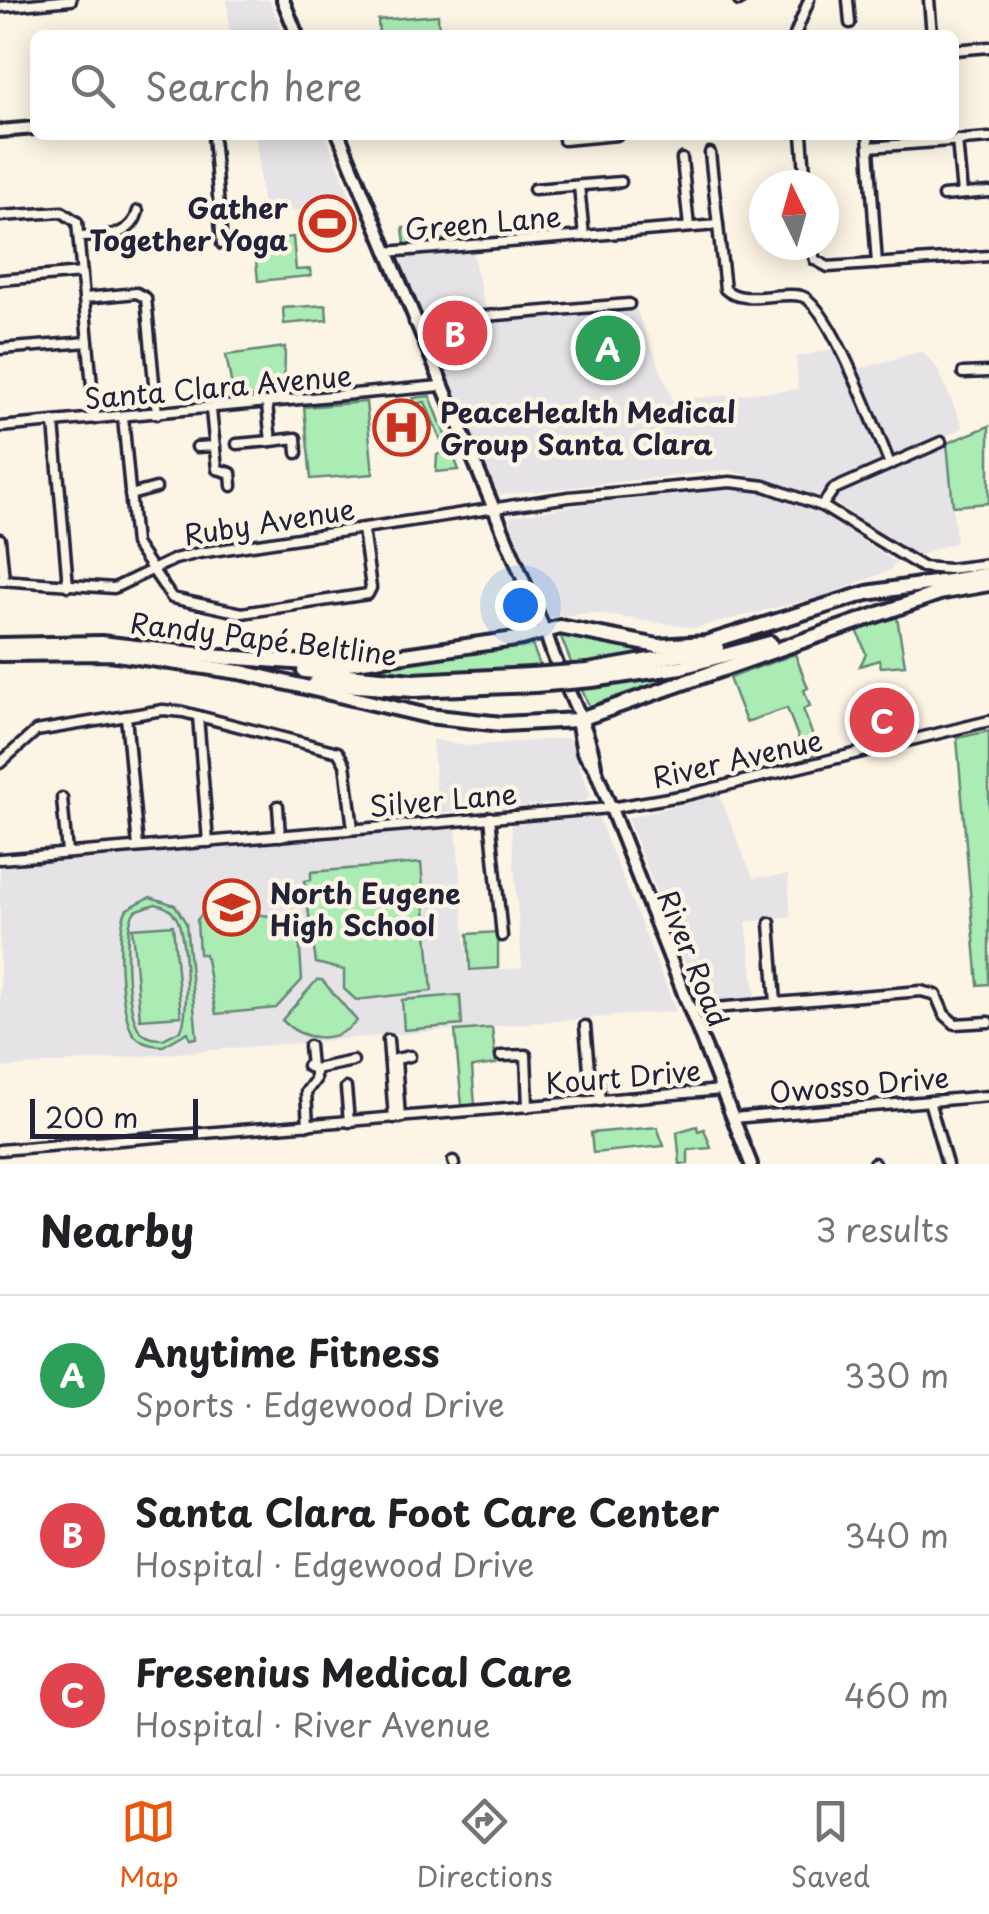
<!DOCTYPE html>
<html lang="en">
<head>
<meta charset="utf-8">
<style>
  body { margin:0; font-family:"Playpen Sans",sans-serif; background:#f2f2f2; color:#202124 }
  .compass { position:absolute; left:749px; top:170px; width:90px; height:90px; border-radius:50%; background:#fff; box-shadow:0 5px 25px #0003; rotate:355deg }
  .scale { position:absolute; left:30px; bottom:25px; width:168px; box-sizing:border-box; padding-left:10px; border:5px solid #22223b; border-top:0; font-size:28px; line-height:35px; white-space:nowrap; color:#22223b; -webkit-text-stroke:8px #fcf5e5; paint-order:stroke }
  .you { position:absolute; left:520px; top:605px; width:35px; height:35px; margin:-25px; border:8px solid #fff; border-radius:50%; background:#1a73e8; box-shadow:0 0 0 15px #1a73e833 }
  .badge { display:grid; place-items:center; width:65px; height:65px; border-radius:50%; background:#ea580c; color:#fff; font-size:32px; font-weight:700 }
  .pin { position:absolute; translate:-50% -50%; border:5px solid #fff; box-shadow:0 2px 10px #0006 }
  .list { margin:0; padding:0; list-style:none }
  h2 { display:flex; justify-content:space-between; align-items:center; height:130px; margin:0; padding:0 40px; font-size:42px }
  h2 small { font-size:32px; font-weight:400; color:#757577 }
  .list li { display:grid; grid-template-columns:65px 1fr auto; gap:30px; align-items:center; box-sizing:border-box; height:160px; padding:0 40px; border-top:2px solid #e0e0e0 }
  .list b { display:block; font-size:38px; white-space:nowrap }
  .list p { margin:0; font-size:32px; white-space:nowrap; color:#757577 }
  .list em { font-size:32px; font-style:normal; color:#757577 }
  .icon { flex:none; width:55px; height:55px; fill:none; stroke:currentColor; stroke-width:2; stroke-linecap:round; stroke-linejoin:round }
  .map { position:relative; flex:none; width:989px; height:1164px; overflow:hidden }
  .search { position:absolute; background:#fff; box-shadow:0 5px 25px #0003; left:30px; right:30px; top:30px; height:110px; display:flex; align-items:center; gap:25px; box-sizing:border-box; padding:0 35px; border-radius:15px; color:#757577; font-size:38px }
  .sheet { height:610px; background:#fff }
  nav { display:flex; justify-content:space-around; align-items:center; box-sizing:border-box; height:140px; border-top:2px solid #e0e0e0; background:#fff; font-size:28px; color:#757577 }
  nav a { display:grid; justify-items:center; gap:5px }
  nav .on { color:#ea580c }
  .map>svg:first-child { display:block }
</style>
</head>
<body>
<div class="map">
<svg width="989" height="1164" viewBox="0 0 989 1164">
  <rect width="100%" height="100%" fill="#fcf5e5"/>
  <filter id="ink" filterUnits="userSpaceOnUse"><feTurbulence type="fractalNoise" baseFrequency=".01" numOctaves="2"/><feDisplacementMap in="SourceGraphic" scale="20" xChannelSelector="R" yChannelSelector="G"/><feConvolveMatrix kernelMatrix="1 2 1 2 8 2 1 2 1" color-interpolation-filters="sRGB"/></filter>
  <g filter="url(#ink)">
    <!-- built -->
    <g fill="#e6e3e6">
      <polygon points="227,0 269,0 284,35 230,35"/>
      <polygon points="256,135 326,135 354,206 263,213"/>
      <polygon points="471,246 486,312 632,299 673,400 798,389 796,357 832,349 850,372 885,461 818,496 728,470 499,495 398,259 401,254"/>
      <polygon points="922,351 938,369 963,428 892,459 859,381 859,369"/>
      <polygon points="947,443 956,542 915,557 833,502 835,492"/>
      <polygon points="716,488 754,490 826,516 896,563 889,571 824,596 695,628 592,613 550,617 510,524 511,516 648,494"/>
      <polygon points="569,738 590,794 586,801 438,813 432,739 464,746"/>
      <polygon points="719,795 753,878 788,875 791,917 746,922 756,998 701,1003 627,818"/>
      <polygon points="598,817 676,1011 0,1068 0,864 456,826 468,972 522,968 511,824"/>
    </g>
    <!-- green -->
    <g fill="#abecb4" stroke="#668778" stroke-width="2.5" fill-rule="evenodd">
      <polygon points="438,15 439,35 379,35 378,20"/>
      <polygon points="463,223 463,229 458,232 463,238 410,243 467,240 464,242 397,247 405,244 403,228 461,227"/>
      <polygon points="293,237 296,270 310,269 311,276 258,281 254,241"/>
      <polygon points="326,305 327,320 284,324 283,308"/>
      <polygon points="285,347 284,399 235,403 226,355"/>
      <polygon points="430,396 459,470 436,472 437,455 445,451 425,402 415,404 413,398"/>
      <polygon points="366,402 373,474 311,479 304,407"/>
      <polygon points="989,426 989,503 953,506 947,443"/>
      <polygon points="897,617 905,665 881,667 879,660 860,666 866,654 857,629"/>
      <polygon points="564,634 672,653 572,665 561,637"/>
      <polygon points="531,642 541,668 412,676 339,670"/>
      <polygon points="795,654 808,688 804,690 810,706 803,709 819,753 806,758 787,708 746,722 729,678"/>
      <polygon points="703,669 590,708 581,688"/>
      <polygon points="989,731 989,984 978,985 957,738"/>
      <polygon points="421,863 432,991 356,1000 344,989 344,970 316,963 304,881 311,880 311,872"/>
      <path d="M150 897 175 905 186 923 197 1038 190 1039 188 1032 163 1046C152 1046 142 1044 134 1035 120 1017 115 928 127 909ZM155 904C164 906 170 908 176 917 186 932 190 1015 181 1030L163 1039C154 1039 147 1038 140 1031 126 1015 122 926 135 911Z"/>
      <polygon points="241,906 242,913 298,919 302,980 276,1008 216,1014 205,954 199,954 197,920 208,907"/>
      <polygon points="173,925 181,1016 140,1019 132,928"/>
      <polygon points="498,932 498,968 470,970 468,934"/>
      <path d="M317 980H322L357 1021C335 1044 304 1042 282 1020Z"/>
      <polygon points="460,995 462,1025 404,1030 402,1000"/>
      <polygon points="492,1028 496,1064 472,1067 475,1105 462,1106 455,1031"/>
      <polygon points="697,1126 698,1131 704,1129 711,1148 688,1150 688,1164 680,1164 677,1132"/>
      <polygon points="657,1127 664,1146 593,1153 591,1133"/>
    </g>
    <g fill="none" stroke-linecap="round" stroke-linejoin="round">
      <defs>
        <g id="minor">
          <polyline points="848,0 850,23"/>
          <polyline points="929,0 932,35"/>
          <polyline points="739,1 740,0"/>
          <polyline points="0,7 71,0"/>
          <polyline points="795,35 809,0"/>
          <polyline points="954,50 989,47"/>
          <polyline points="213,135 222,244"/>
          <polyline points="802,135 806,185"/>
          <polyline points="868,135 877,264"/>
          <polyline points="564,140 617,135"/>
          <polyline points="957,140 962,194"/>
          <polyline points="869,147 989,138"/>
          <path d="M710 153 725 289C742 306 779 291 801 296 829 302 877 433 890 464"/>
          <polyline points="682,159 689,227"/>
          <polyline points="579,186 584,236"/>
          <polyline points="534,189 621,182"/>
          <polyline points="943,196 989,192"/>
          <polyline points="0,216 62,212 77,222 95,419"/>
          <path d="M80 237C103 235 131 239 138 211"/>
          <polyline points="811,245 815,260 828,267 989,256"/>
          <polyline points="386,252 718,225"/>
          <polyline points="0,280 82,273"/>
          <polyline points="85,298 137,293 146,298 157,414"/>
          <polyline points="414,322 629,304"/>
          <polyline points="0,349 88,342"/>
          <polyline points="963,373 989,372"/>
          <polyline points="211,410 217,469 231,473 232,486"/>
          <polyline points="123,417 135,544 172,598 242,613 368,594 371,588 363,529"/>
          <polyline points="54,423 68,586"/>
          <polyline points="0,427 440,386"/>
          <polyline points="271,441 296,438 297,453"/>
          <polyline points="237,444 271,441 267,405"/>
          <polyline points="197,447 215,446"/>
          <polyline points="130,495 156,488"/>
          <polyline points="822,506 834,489 941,442"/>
          <polyline points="0,539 4,579"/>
          <polyline points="0,580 114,588 175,559 199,553 569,497 730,482 765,486 822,506 922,567 949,569 989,564"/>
          <polyline points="126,716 138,847"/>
          <polyline points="198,716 208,842"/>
          <polyline points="0,763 36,731 163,710 183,712 338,752 345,764 353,829"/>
          <polyline points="62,798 67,853"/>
          <polyline points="278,806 280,836"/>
          <polyline points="490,817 502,936"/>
          <polyline points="0,859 610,808 686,795 989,721"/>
          <polyline points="770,923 776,1003"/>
          <polyline points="690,1010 921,991 936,995 944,1014 955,1024 989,1022"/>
          <polyline points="585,1026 589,1069 598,1083 600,1101"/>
          <polyline points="388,1040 394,1118"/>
          <polyline points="309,1046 311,1067"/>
          <polyline points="501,1056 526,1055 528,1107"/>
          <polyline points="307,1066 315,1069 315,1080 306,1092 308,1125"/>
          <polyline points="315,1069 353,1061"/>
          <polyline points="346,1088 349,1122"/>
          <polyline points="929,1101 947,1164"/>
          <polyline points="400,1118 396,1059 410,1056"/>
          <polyline points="733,1118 989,1096"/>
          <polyline points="0,1150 722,1090"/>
          <polyline points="453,1161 454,1164"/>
          <polyline points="874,1163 874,1164"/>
        </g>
        <g id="major">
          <polyline points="283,0 297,35"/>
          <polyline points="0,131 35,128"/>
          <polyline points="339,135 545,632"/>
          <path d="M545 629C556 675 589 722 595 766"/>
          <polyline points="577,720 583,752 595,768 751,1164"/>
        </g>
        <g id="highway">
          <polyline points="932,584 989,574"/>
          <polyline points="938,593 989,584"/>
          <polyline points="0,645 101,643 230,658"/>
          <polyline points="0,654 110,653 246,673"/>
          <polyline points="224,657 335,665 522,638 560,627 658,646 706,643 867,593 940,582"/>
          <polyline points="304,671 413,681 531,675"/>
          <polyline points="588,671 717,648"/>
          <polyline points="241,672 428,716 502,724 577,720 942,592"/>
          <polyline points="592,680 681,667 770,643"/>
          <polyline points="315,683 414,690 535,685"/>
        </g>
      </defs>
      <!-- minor casing -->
      <use href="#minor" stroke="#22223b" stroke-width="15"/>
      <!-- major casing -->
      <use href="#major" stroke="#22223b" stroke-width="18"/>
      <!-- highway casing -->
      <use href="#highway" stroke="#22223b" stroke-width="20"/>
      <!-- minor -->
      <use href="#minor" stroke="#fcf5e5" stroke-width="8"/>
      <!-- major -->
      <use href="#major" stroke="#fcf5e5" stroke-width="10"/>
      <!-- highway -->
      <use href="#highway" stroke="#fcf5e5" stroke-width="12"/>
      <defs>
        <g id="highway-bridge">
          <polyline points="531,675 588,671"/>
          <polyline points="535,685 592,680"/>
        </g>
      </defs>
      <!-- highway-bridge casing -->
      <use href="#highway-bridge" stroke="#22223b" stroke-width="20" stroke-linecap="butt"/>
      <!-- highway-bridge -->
      <use href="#highway-bridge" stroke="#fcf5e5" stroke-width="12"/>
    </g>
  </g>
  <!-- icons -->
  <defs>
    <symbol id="stadium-ring" viewBox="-11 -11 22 22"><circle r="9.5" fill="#fcf5e5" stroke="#c8321e" stroke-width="1.5"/><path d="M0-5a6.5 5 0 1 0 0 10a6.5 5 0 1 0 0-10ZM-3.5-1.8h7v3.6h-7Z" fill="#c8321e"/></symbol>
    <symbol id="hospital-ring" viewBox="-11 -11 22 22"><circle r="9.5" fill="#fcf5e5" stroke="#c8321e" stroke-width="1.5"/><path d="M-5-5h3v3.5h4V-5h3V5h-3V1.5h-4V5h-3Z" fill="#c8321e"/></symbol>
    <symbol id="school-ring" viewBox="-11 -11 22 22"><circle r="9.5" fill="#fcf5e5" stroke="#c8321e" stroke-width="1.5"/><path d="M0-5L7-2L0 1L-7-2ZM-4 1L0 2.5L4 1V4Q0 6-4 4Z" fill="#c8321e"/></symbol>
  </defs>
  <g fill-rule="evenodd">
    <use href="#stadium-ring" x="296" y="192" width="63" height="63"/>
    <use href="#hospital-ring" x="370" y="396" width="63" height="63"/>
    <use href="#school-ring" x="200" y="876" width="63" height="63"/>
  </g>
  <g text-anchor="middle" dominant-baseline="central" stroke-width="9" stroke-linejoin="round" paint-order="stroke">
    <!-- poi labels -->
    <g font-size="28" font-weight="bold" fill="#22223b" stroke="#fcf5e5" text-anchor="start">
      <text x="288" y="207" text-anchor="end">Gather<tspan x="288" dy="32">Together Yoga</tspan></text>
      <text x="440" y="411">PeaceHealth Medical<tspan x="440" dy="32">Group Santa Clara</tspan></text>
      <text x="270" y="892">North Eugene<tspan x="270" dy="32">High School</tspan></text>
    </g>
    <!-- street labels -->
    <g font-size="28" fill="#22223b" stroke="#fcf5e5">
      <text transform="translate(483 222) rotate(-5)">Green Lane</text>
      <text transform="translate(218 386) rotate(-5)">Santa Clara Avenue</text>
      <text transform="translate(269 521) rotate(-9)">Ruby Avenue</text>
      <text transform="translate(264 638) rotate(7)">Randy Papé Beltline</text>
      <text transform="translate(737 758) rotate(-13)">River Avenue</text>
      <text transform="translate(443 799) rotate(-5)">Silver Lane</text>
      <text transform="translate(694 958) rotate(68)">River Road</text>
      <text transform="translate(623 1076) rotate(-5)">Kourt Drive</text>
      <text transform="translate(859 1084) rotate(-5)">Owosso Drive</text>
    </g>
  </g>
</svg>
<svg class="compass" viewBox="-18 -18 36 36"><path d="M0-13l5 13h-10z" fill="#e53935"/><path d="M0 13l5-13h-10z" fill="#757577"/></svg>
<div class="scale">200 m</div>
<div class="you"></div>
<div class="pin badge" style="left:608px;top:348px;background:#2e9e5b">A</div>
<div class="pin badge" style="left:455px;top:333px;background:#e0444e">B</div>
<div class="pin badge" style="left:882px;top:720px;background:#e0444e">C</div>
<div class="search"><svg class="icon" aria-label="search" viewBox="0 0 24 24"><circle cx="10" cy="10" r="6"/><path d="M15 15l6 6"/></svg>Search here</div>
</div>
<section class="sheet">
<h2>Nearby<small>3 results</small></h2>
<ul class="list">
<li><span class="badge" style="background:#2e9e5b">A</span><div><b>Anytime Fitness</b><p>Sports · Edgewood Drive</p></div><em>330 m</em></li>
<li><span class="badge" style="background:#e0444e">B</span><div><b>Santa Clara Foot Care Center</b><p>Hospital · Edgewood Drive</p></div><em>340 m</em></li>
<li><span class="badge" style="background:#e0444e">C</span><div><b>Fresenius Medical Care</b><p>Hospital · River Avenue</p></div><em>460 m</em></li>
</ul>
</section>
<nav>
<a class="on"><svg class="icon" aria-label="map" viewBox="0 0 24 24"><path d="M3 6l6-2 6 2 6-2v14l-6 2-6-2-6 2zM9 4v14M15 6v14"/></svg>Map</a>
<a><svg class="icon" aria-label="directions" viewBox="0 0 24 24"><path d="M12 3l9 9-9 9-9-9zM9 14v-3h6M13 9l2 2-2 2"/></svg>Directions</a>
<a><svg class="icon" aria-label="saved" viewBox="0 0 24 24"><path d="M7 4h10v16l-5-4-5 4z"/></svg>Saved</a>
</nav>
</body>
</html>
